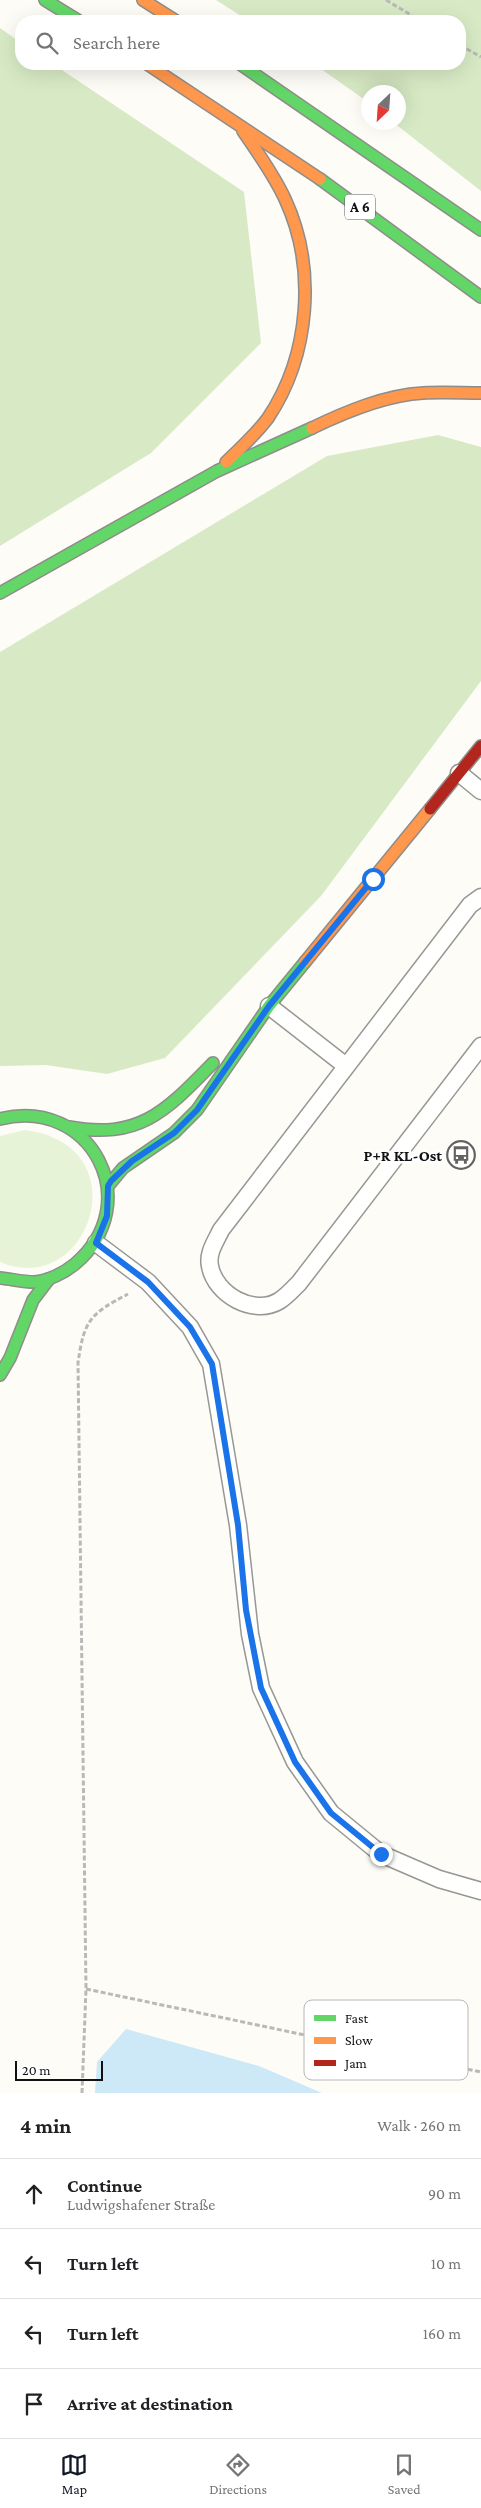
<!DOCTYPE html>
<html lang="en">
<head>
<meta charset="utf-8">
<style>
  body { margin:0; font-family:"Crimson Pro",serif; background:#f6f6f6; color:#202124 }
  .compass { position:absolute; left:361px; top:85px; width:45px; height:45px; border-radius:50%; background:#fff; box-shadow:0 5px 20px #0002; rotate:205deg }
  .scale { position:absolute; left:15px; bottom:12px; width:88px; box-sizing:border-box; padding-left:5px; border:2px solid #111; border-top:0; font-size:14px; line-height:18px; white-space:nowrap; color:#111; -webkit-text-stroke:4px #fff; paint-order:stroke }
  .stop { position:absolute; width:15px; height:15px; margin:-11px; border:4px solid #1a73e8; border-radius:50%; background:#fff }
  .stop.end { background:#1a73e8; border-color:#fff; box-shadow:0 1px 5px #0008 }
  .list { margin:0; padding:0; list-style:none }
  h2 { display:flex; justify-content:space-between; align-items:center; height:65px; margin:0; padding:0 20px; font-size:21px }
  h2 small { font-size:16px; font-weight:400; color:#757577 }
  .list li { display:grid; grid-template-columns:32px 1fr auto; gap:15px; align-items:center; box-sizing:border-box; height:70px; padding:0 20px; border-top:1px solid #e0e0e0 }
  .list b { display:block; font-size:19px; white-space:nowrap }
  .list p { margin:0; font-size:16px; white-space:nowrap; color:#757577 }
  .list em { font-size:16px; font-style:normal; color:#757577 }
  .icon { flex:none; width:28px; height:28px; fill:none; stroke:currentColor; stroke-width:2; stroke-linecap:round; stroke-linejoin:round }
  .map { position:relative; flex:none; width:481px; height:2093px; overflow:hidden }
  .search { position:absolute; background:#fff; box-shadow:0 5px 20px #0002; left:15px; right:15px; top:15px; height:55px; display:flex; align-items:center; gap:12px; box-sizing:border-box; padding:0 18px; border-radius:20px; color:#757577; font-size:19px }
  .sheet { height:345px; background:#fff }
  nav { display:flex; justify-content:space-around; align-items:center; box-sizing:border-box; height:70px; border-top:1px solid #e0e0e0; background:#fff; font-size:14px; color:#757577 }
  nav a { display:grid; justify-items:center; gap:2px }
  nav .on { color:#111827 }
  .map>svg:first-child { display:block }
</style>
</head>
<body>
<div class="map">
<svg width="481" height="2093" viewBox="0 0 481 2093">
  <rect width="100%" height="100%" fill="#fdfcf7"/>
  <!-- green -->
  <path fill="#e7f3d7" d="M25 1130C142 1145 89 1300 0 1262V1136Z"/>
  <!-- forest -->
  <g fill="#d8eac5">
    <polygon points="216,0 481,0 481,191 394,123 398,122 398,92 368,92 368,102 314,64 460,64 460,21 249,21"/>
    <polygon points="0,28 21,43 21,64 53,64 244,192 261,343 151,453 0,546"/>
    <polygon points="438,435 481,447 481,681 321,896 165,1058 107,1074 46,1065 0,1066 0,652 327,456"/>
  </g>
  <!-- water -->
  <polygon fill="#cde8f7" points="126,2029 259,2066 322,2093 95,2093 97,2062"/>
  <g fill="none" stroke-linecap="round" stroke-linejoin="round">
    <defs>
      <g id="lane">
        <polyline points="459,773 481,791"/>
        <path d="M481 897 470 905 221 1230C216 1241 207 1253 210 1266 215 1295 254 1316 279 1301 286 1297 293 1289 299 1283L481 1046"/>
        <polyline points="269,1006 346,1066"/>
        <polyline points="96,1243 148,1282 190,1327 211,1364 238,1525 250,1634 261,1688 295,1762 331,1813 381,1854 439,1879 481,1891"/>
      </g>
      <g id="fast">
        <polyline points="45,0 79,21"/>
        <polyline points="240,64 481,230"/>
        <polyline points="320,179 481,297"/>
        <polyline points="0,593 217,471 312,428"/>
        <path d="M0 1119C91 1096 147 1203 75 1264 64 1273 48 1281 34 1282 23 1282 11 1279 0 1278"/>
        <path d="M69 1127C140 1140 166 1111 213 1063"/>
        <polyline points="108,1186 123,1168 174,1133 197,1110 269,1006 305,962"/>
        <polyline points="0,1375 10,1358 33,1300 49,1279"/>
      </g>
      <g id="slow">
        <polyline points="143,0 176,21"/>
        <polyline points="147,64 320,179"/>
        <path d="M312 428C345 412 385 395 423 393 442 392 462 393 481 393"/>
        <path d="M226 462C241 448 256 434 268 418 310 355 317 268 285 199 274 175 258 153 243 131"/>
        <polyline points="305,962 430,809"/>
      </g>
      <polyline id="jam" points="430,809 481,746"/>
    </defs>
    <!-- lane casing -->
    <use href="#lane" stroke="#979795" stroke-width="19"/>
    <!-- fast casing -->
    <use href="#fast" stroke="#8e8d8b" stroke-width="14"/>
    <!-- slow casing -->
    <use href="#slow" stroke="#8e8d8b" stroke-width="14"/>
    <!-- jam casing -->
    <use href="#jam" stroke="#8e8d8b" stroke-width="14"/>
    <!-- path -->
    <g stroke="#b9b9b8" stroke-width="3" stroke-dasharray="5 2.5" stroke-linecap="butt">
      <polyline points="386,0 421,21"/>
      <polyline points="460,45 481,57"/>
      <polyline points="86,1989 481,2072"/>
      <path d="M82 2093 86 1989 78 1363C84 1320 90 1314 128 1294"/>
    </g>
    <!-- lane -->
    <use href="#lane" stroke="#fffffe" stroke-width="16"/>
    <!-- fast -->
    <use href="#fast" stroke="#63d668" stroke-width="11"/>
    <!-- slow -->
    <use href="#slow" stroke="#ff974d" stroke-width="11"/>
    <!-- jam -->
    <use href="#jam" stroke="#b3261e" stroke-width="11"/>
  </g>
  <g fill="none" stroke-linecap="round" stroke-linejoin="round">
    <!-- route -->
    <polyline stroke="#1a73e8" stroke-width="6" points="373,879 269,1006 197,1110 174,1133 132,1161 111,1181 108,1186 107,1216 96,1243 148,1282 190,1327 212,1364 238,1525 246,1610 261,1688 295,1762 331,1813 381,1854"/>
  </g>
  <!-- icons -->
  <defs>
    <symbol id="bus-ring" viewBox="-11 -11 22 22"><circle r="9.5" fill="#fff" stroke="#646362" stroke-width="1.5"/><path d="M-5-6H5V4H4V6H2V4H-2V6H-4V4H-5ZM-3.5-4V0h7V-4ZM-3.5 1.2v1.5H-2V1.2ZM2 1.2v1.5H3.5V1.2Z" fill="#646362"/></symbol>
  </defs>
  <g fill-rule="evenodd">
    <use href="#bus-ring" x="445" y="1139" width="32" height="32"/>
  </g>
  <g text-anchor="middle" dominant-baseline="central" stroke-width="5" stroke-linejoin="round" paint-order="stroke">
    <!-- shield labels -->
    <rect fill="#fff" stroke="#585858" stroke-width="1" x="345" y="194.5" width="30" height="25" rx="4"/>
    <g font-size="15" font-weight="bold" fill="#111">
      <text x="360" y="207">A 6</text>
    </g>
    <!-- poi labels -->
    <g font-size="16" font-weight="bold" fill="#111" stroke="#fff" text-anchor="end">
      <text x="442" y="1155">P+R KL-Ost</text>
    </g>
  </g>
  <!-- legend -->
  <rect x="304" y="2000" width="164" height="80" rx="8" fill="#fff" stroke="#b8b8b8" stroke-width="1"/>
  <rect x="314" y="2015" width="22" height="6" fill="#63d668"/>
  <rect x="314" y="2037" width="22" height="7" fill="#ff974d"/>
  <rect x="314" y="2060" width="22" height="6" fill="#b3261e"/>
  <g font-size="14" fill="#111">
    <text x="345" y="2023">Fast</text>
    <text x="345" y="2045">Slow</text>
    <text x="345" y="2068">Jam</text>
  </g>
</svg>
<svg class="compass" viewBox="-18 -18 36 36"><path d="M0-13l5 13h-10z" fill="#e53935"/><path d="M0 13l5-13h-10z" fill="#757577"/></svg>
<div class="scale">20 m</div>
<div class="stop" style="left:373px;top:879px"></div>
<div class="stop end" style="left:381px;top:1854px"></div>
<div class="search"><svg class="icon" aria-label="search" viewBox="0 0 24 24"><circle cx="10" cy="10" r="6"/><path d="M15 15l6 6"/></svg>Search here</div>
</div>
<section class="sheet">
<h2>4 min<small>Walk · 260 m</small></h2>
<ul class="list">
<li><svg class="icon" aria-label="ahead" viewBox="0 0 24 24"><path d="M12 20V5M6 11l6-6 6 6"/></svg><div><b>Continue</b><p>Ludwigshafener Straße</p></div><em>90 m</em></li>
<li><svg class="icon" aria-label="left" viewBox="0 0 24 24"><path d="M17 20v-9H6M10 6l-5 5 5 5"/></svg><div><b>Turn left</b></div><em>10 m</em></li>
<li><svg class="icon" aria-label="left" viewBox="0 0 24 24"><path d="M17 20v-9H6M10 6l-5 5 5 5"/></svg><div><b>Turn left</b></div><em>160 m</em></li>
<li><svg class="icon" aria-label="arrive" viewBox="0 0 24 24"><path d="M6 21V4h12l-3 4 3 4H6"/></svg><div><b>Arrive at destination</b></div></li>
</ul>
</section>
<nav>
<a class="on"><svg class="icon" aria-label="map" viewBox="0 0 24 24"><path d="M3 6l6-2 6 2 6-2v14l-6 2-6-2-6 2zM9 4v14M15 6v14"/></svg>Map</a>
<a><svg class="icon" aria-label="directions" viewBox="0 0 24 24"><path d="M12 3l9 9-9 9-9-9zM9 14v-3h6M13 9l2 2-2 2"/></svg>Directions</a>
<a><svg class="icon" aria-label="saved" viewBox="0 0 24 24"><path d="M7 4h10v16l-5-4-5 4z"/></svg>Saved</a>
</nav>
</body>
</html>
